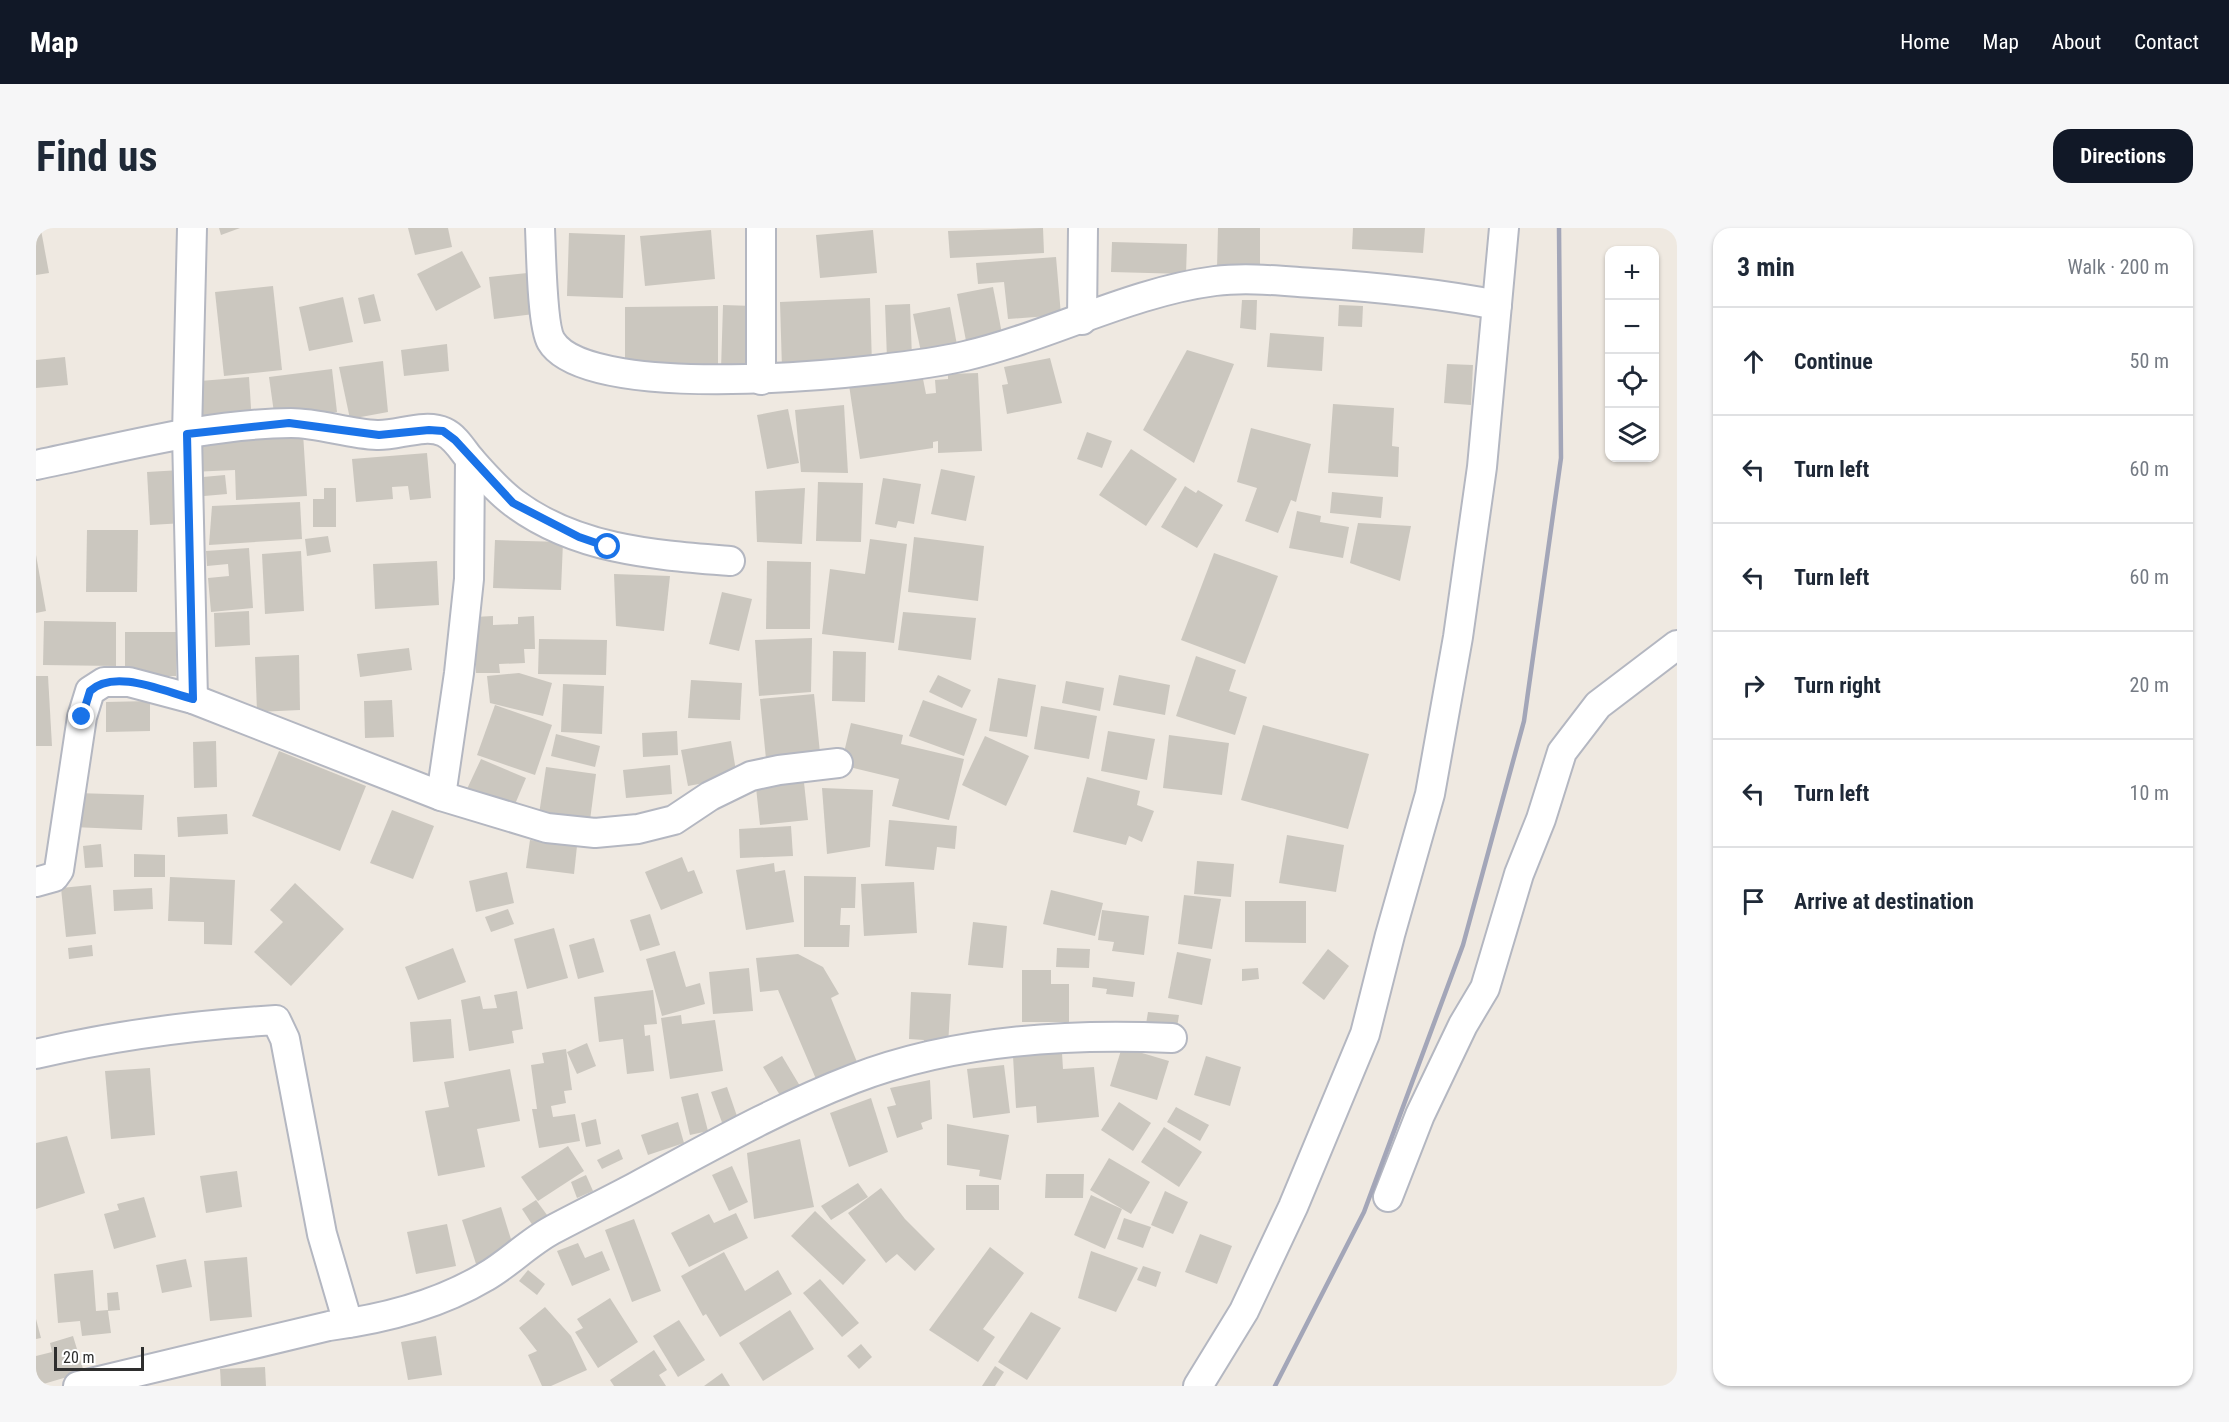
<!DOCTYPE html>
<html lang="en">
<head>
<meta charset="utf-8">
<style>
  body { margin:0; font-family:"Roboto Condensed",sans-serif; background:#f6f6f7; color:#1f2937 }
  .controls { position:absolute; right:18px; top:18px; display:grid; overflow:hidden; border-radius:12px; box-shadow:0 2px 4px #0004 }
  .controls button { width:54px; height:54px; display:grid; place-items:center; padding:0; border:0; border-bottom:2px solid #e0e1e3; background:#fff; color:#1f2937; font:30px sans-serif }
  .scale { position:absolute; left:18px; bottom:15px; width:90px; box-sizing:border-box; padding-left:6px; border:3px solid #2e2e2e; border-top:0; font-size:16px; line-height:21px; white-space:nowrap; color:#2e2e2e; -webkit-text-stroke:4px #fff; paint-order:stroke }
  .stop { position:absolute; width:18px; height:18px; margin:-14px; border:4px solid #1a73e8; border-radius:50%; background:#fff }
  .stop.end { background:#1a73e8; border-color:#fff; box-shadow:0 2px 6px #0008 }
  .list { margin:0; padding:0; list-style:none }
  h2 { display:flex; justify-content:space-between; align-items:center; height:78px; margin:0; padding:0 24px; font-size:26px }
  h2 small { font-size:20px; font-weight:400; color:#747a83 }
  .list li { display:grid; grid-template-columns:39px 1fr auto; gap:18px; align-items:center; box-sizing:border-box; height:108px; padding:0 24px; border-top:2px solid #e0e1e3 }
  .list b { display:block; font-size:22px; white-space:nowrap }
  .list em { font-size:20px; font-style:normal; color:#747a83 }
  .icon { flex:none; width:33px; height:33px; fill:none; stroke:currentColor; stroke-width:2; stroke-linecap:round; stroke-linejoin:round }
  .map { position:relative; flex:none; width:1641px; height:1158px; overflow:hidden; border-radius:18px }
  header { display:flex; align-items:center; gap:36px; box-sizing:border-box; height:84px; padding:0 30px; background:#111827; color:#fff }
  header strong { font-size:28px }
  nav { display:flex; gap:33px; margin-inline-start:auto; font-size:21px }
  .intro { display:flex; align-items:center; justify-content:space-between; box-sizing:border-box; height:144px; padding:0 36px }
  h1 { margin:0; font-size:42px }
  .button { padding:15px 27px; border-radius:18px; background:#111827; color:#fff; font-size:21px; font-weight:700 }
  main { display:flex; gap:36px; padding:0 36px }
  aside { flex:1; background:#fff; border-radius:18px; box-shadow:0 2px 4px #0004 }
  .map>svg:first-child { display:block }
</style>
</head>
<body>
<header>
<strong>Map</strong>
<nav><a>Home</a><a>Map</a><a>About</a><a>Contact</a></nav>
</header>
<div class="intro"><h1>Find us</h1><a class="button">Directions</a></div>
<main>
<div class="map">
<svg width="1641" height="1158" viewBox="0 0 1641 1158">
  <rect width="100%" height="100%" fill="#efe9e1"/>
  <!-- building -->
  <g fill="#cbc7bf">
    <polygon points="183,0 204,0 185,7"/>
    <polygon points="372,0 412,0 416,19 379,27"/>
    <polygon points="1007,0 1008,25 914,30 912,3"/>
    <polygon points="1182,0 1224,0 1224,41 1181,41"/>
    <polygon points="1317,0 1389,0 1387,25 1316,21"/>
    <polygon points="5,2 13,45 0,47 0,3"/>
    <polygon points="675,2 679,51 609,58 604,8"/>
    <polygon points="837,2 841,45 784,50 780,7"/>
    <polygon points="533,5 589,7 587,70 531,68"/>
    <polygon points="1076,14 1151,16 1150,46 1075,44"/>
    <polygon points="426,23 445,59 400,83 381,46"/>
    <polygon points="1020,29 1025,87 972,91 968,54 942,56 940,35"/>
    <polygon points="501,44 506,85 458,91 453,49"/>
    <polygon points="237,58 246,142 188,148 179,64"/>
    <polygon points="957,59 967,111 931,118 921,66"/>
    <polygon points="338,66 345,93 328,96 322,70"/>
    <polygon points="307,69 317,114 273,123 263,79"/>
    <polygon points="834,70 836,137 746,141 744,74"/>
    <polygon points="1206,72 1221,72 1220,102 1204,100"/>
    <polygon points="874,76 876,130 851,131 849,77"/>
    <polygon points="687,77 717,78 716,143 685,142"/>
    <polygon points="1303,77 1327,78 1326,99 1302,98"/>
    <polygon points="682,78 682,136 589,137 589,79"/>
    <polygon points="914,79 921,117 885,124 877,86"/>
    <polygon points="1234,105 1288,109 1286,143 1231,139"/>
    <polygon points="411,116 413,143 368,148 365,122"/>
    <polygon points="1151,122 1198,136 1158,235 1107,202"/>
    <polygon points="29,129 32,157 0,160 0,132"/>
    <polygon points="1014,130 1026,175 971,186 966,157 972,156 968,139"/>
    <polygon points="347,133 352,184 314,191 303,139"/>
    <polygon points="1411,136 1437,137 1435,177 1408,175"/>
    <polygon points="296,141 301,184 239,192 233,149"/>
    <polygon points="942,145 946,223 902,225 902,213 897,214 897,220 824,231 813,157 886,146 890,166 900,165 899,152 912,151 912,146"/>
    <polygon points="213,149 216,195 167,199 164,153"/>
    <polygon points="1297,176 1358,180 1356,218 1363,219 1362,249 1292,245"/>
    <polygon points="808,177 812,245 765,244 759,182"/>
    <polygon points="752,181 763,235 731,241 721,187"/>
    <polygon points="1215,200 1275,216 1260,274 1255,272 1242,305 1209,293 1221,260 1201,254"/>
    <polygon points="1051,204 1076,213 1066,240 1041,231"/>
    <polygon points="267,205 271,268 200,272 199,242 155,244 153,211"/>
    <polygon points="1095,221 1141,251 1110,298 1063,267"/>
    <polygon points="391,225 395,270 374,272 372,258 356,259 357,271 320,274 316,231"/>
    <polygon points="905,241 939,248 930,293 895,286"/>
    <polygon points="145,242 148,295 114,297 111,244"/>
    <polygon points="189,247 191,266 168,268 167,249"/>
    <polygon points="847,250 885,256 878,296 862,293 860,300 839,296"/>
    <polygon points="782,254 827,255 825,314 780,313"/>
    <polygon points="1149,258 1160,265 1162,262 1187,277 1161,320 1125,299"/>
    <polygon points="288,260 300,260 300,299 277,299 277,271 288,271"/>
    <polygon points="769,260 766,316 721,314 719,263"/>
    <polygon points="1296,264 1347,269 1345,290 1294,285"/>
    <polygon points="264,274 266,311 173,317 176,278"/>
    <polygon points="1261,283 1285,288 1284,294 1313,299 1307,330 1253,320"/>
    <polygon points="1322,295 1375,298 1364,353 1314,335"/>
    <polygon points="51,302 102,302 101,364 50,364"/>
    <polygon points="292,308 295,324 271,328 269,311"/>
    <polygon points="878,309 948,318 942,373 872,364"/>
    <polygon points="834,311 871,316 858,415 786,406 794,341 829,346"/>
    <polygon points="459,312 527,314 525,362 457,360"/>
    <polygon points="213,320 217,380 175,384 172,350 193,348 192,336 171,338 170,323"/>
    <polygon points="265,323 268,383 229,386 226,326"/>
    <polygon points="1178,325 1242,348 1209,436 1145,412"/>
    <polygon points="0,327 10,383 0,385"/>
    <polygon points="401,333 403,377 339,381 337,336"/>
    <polygon points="731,333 775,334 774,401 730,401"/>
    <polygon points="578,346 634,348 628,403 580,398"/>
    <polygon points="686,364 716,371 703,423 673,416"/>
    <polygon points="213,383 214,417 179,419 178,385"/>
    <polygon points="867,384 940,390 935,432 862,422"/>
    <polygon points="457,388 457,397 482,396 482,389 498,388 499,421 488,421 489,435 463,436 464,445 440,445 438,389"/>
    <polygon points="8,393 80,394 80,438 7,437"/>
    <rect x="89" y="404" width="51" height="44"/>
    <polygon points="776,410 775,464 723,468 719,412"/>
    <polygon points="503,411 571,412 570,447 502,446"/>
    <polygon points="373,420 376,442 324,449 321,426"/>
    <polygon points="797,423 830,424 829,474 796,473"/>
    <polygon points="263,427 264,482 221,484 219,429"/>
    <polygon points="1160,428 1200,442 1193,463 1211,469 1199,507 1140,488"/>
    <polygon points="483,445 516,455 507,488 454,475 451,448"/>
    <polygon points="902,447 935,462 926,480 893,464"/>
    <polygon points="1083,447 1134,457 1129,487 1077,477"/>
    <polygon points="0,448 12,448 16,518 0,518"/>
    <polygon points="962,450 1000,457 991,509 953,503"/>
    <polygon points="655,452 706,455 704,492 652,490"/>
    <polygon points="1030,453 1068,460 1064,483 1026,475"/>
    <polygon points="527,456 568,458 566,506 525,504"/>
    <polygon points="778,466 784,525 730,531 724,471"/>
    <polygon points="356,472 358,509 329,510 328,473"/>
    <polygon points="887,472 941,491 928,528 873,508"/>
    <polygon points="114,473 114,503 70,504 70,474"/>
    <polygon points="459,477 516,497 499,547 441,527"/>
    <polygon points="1005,478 1061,488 1053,531 998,521"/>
    <polygon points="815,495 867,507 865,516 928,531 913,592 856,578 863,551 805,537"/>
    <polygon points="1227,497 1333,526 1312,601 1205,572"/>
    <polygon points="641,503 642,527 607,529 606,505"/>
    <polygon points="1072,503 1119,511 1111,552 1065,543"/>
    <polygon points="520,506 564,518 559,539 515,528"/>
    <polygon points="1133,507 1193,515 1186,567 1127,560"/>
    <polygon points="949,508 993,528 970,578 926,557"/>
    <polygon points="180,513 181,559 158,560 157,514"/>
    <polygon points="695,513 701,549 652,558 645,522"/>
    <polygon points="243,523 330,558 304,623 216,588"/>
    <polygon points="445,531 490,550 477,581 431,561"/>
    <polygon points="634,537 636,566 590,570 587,542"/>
    <polygon points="510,539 560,546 553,600 502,593"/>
    <polygon points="767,545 772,592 724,597 719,550"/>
    <polygon points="1051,549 1104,563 1101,577 1118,583 1106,614 1093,608 1090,617 1037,604"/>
    <polygon points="786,560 837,562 834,619 791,626"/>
    <polygon points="39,565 108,567 106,602 37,599"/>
    <polygon points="356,582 398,598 377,651 334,635"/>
    <polygon points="191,586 192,606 142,609 141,589"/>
    <polygon points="853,592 921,598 919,621 901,619 898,642 849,638"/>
    <polygon points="755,598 757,628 704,630 703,601"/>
    <polygon points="1251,607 1308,617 1300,664 1243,655"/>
    <polygon points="494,612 541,618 538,646 490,640"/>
    <polygon points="65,616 67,639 49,640 47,618"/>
    <polygon points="98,626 129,627 129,649 98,649"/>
    <polygon points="646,629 652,644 658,642 667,665 625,682 609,644"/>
    <polygon points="1161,633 1198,636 1195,669 1158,666"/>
    <polygon points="738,635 739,644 749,642 758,694 710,702 700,642"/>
    <polygon points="471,644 478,675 440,684 433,653"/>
    <polygon points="768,648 820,649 819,680 805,680 804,697 814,697 813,719 768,719"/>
    <polygon points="134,649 199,652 196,717 168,716 168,694 132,693"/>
    <polygon points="878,654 881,705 828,708 825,656"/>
    <polygon points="259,655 308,701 255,758 218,724 247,694 234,682"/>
    <polygon points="55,657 60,706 30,709 25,660"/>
    <polygon points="116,660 117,681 78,683 77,662"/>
    <polygon points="1015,662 1067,675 1059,708 1007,696"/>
    <polygon points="1148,667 1185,671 1176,721 1142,716"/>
    <polygon points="1209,673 1270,673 1270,715 1209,714"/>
    <polygon points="472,681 478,696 455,704 449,689"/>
    <polygon points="1066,682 1113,688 1108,727 1076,723 1078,714 1062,712"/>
    <polygon points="614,686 624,717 604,723 594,692"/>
    <polygon points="937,694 971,698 967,740 932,737"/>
    <polygon points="518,700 532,750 491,761 478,711"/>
    <polygon points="558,710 568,744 542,751 533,717"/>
    <polygon points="56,717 57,728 33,731 32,720"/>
    <polygon points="417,720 430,754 382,772 369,739"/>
    <polygon points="1021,720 1054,721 1053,740 1020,739"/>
    <polygon points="1292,721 1313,738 1288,772 1266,755"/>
    <polygon points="639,723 650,759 664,755 669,776 626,788 610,731"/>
    <polygon points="1141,724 1175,731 1166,777 1132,770"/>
    <polygon points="762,726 787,739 803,766 795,770 821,834 780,851 742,762 724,764 720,730"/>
    <polygon points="713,740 717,783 677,786 673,744"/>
    <polygon points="1222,740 1223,751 1206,753 1206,741"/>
    <polygon points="986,742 1015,742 1015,756 1033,756 1033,794 986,794"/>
    <polygon points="1057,749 1099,754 1097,769 1070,766 1071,761 1056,759"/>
    <polygon points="617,762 621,796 608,797 609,808 614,807 618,843 591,846 587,811 563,814 558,769"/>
    <polygon points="481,763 487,801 476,803 478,815 433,823 425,772 444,768 447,781 461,780 458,767"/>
    <polygon points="875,764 915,766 912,818 888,817 888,812 873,811"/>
    <polygon points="1112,784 1143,787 1140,806 1109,802"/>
    <polygon points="645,787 646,796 679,792 687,843 634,851 625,790"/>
    <polygon points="415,791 418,830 377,834 374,794"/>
    <polygon points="551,815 560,838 541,846 531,824"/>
    <polygon points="1086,819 1133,833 1121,872 1074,858"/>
    <polygon points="530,821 536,862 528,863 530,875 515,878 517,889 539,886 544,913 503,920 496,881 501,881 495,837 508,835 506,825"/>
    <polygon points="1026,825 1027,841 1058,839 1063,889 1001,895 1000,878 980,880 977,828"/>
    <polygon points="746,828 767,863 748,874 727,839"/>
    <polygon points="1170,828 1205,839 1194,878 1158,867"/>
    <polygon points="968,837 974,885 937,890 931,841"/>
    <polygon points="114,840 119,907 75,911 69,843"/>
    <polygon points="474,841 484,893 441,901 449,939 402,948 389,883 413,879 408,854"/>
    <polygon points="894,852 896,891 885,895 887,901 861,910 851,879 860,877 854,860"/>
    <polygon points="691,859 703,894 688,900 675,864"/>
    <polygon points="662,865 672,903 654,907 645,869"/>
    <polygon points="835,870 852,924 813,939 794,885"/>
    <polygon points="1083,874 1115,895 1097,923 1065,902"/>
    <polygon points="1140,879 1173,897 1164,913 1131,894"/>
    <polygon points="560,891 565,916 550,919 545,895"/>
    <polygon points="642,894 648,915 612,927 605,907"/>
    <polygon points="911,896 973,907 965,952 943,948 944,942 911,937"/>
    <polygon points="1128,899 1166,924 1143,959 1105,934"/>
    <polygon points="31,908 49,965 0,981 0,915"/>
    <polygon points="764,911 778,979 718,991 711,925"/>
    <polygon points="532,918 548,943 502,973 485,949"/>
    <polygon points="583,921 587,931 566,941 561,932"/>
    <polygon points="1073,930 1114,954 1095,986 1054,962"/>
    <polygon points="696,938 712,974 693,983 676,947"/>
    <polygon points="201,943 206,979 170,985 164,948"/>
    <polygon points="1010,946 1048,946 1047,970 1009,970"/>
    <polygon points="550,947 557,963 541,970 535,954"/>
    <polygon points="822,955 832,969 795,992 785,978"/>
    <rect x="930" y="957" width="33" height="25"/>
    <polygon points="845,960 869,991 899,1021 879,1043 861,1026 850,1035 812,985"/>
    <polygon points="1129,963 1152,974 1137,1006 1115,997"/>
    <polygon points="1055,967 1086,981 1069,1021 1038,1007"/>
    <polygon points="108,969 120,1009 78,1021 68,986 83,982 81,976"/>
    <polygon points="500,972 514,991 499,1001 486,981"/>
    <polygon points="465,979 479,1024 440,1036 426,992"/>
    <polygon points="779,983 830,1032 807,1057 755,1008"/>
    <polygon points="700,985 712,1010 653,1039 635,1005 673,986 678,995"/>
    <polygon points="1088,990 1115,999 1107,1020 1081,1011"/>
    <polygon points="598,991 625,1063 596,1074 569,1002"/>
    <polygon points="411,996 420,1038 380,1046 371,1004"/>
    <polygon points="1164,1006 1196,1018 1181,1056 1149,1044"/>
    <polygon points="542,1015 549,1030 566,1023 574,1042 536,1058 521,1023"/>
    <polygon points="954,1019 988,1045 947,1101 959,1109 942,1134 893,1102"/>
    <polygon points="1055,1023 1102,1040 1080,1084 1042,1070"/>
    <polygon points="688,1024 709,1063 742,1042 756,1066 684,1109 670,1086 667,1088 645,1048"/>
    <polygon points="211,1029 216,1089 174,1093 168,1033"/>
    <polygon points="150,1031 156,1059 126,1065 120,1037"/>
    <polygon points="1107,1038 1125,1044 1120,1059 1101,1052"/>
    <polygon points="57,1042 60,1083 72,1082 71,1065 82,1064 84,1082 72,1083 75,1105 46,1108 44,1093 22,1095 18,1046"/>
    <polygon points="492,1042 509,1056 501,1067 483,1053"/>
    <polygon points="784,1051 823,1095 806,1109 767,1065"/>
    <polygon points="574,1070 602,1114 562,1140 539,1104 547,1100 541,1091"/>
    <polygon points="509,1079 535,1108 551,1142 515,1158 506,1158 492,1127 501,1123 483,1100"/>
    <polygon points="754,1082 778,1121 727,1153 703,1115"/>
    <polygon points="995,1084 1025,1100 991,1152 962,1134"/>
    <polygon points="0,1091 5,1110 0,1111"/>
    <polygon points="643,1092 669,1132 642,1149 617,1108"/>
    <polygon points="37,1108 48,1144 4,1157 0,1143 0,1128 16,1124 14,1115"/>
    <polygon points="400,1108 406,1147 372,1152 365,1114"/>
    <polygon points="825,1116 836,1129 823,1141 811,1128"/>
    <polygon points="618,1122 631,1142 623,1147 630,1158 578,1158 574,1152"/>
    <polygon points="959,1138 968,1144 959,1158 946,1158"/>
    <polygon points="229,1139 230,1158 185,1158 184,1141"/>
    <polygon points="686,1145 694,1158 668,1158"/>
  </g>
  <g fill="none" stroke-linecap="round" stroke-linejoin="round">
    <defs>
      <g id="street">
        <polyline points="156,0 151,206 157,471"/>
        <path d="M504 0C505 22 506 98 515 113 553 178 861 144 929 128 1014 108 1094 64 1179 53 1211 49 1246 53 1277 55 1340 59 1400 65 1461 77"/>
        <polyline points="1046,92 1047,0"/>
        <polyline points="725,152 725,0"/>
        <path d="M0 237C84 220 169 196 255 195 284 195 312 206 341 207 361 208 389 195 408 204 419 209 426 221 433 230 446 245 462 263 478 275 541 322 619 327 694 333"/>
        <polyline points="405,568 423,445 433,351 434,231"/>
        <polyline points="0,654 18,649 23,642 46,489 54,463 68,454 93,454 157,471 405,568 511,600 559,605 602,601 638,592 674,568 715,548 743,542 802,535"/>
        <path d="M0 826C79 807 159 797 240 792L249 811 286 1006 312 1095"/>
        <polyline points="1352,969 1384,887 1427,797 1449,760 1483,646 1505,591 1526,524 1562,477 1641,417"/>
        <path d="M42 1158 293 1098C347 1091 402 1077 449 1049 472 1036 492 1015 516 1002 544 987 573 973 601 958 672 920 742 880 817 851 918 812 1030 805 1136 810"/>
        <polyline points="1162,1158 1208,1083 1257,979 1329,806 1354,707 1394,566 1422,409 1446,239 1468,0"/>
      </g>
    </defs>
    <!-- street casing -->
    <use href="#street" stroke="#b4b7c1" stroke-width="32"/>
    <!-- street -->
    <use href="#street" stroke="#fff" stroke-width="28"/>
    <!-- rail -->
    <polyline stroke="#a3a6b8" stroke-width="4.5" points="1239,1158 1328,984 1427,717 1488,493 1525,230 1523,0"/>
  </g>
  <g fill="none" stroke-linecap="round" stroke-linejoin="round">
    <!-- route -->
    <path stroke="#1a73e8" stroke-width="8" d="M46 489 54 463C79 440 129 464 157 471L151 206 253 195 343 207 393 202 407 203 419 212 477 275 543 309 572 319"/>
  </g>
</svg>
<div class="controls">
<button>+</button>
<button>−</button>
<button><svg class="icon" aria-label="locate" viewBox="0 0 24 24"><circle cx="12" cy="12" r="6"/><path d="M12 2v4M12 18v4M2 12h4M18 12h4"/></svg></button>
<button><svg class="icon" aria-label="layers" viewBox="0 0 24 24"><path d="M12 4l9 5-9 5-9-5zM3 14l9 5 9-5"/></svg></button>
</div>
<div class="scale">20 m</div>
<div class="stop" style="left:572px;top:319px"></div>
<div class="stop end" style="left:46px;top:489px"></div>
</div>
<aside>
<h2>3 min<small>Walk · 200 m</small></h2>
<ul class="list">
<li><svg class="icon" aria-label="ahead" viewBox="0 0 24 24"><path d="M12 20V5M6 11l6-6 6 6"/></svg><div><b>Continue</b></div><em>50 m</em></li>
<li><svg class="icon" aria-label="left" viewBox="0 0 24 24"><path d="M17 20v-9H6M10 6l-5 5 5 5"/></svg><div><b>Turn left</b></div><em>60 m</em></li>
<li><svg class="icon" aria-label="left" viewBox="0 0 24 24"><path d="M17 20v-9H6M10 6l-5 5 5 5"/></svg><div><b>Turn left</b></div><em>60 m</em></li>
<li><svg class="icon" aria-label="right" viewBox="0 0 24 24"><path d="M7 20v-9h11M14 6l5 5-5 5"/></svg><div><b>Turn right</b></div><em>20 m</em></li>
<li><svg class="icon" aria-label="left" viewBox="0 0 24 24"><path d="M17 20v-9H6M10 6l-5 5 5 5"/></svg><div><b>Turn left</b></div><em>10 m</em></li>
<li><svg class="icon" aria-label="arrive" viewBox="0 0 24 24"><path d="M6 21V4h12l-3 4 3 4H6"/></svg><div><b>Arrive at destination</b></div></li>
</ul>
</aside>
</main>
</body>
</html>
